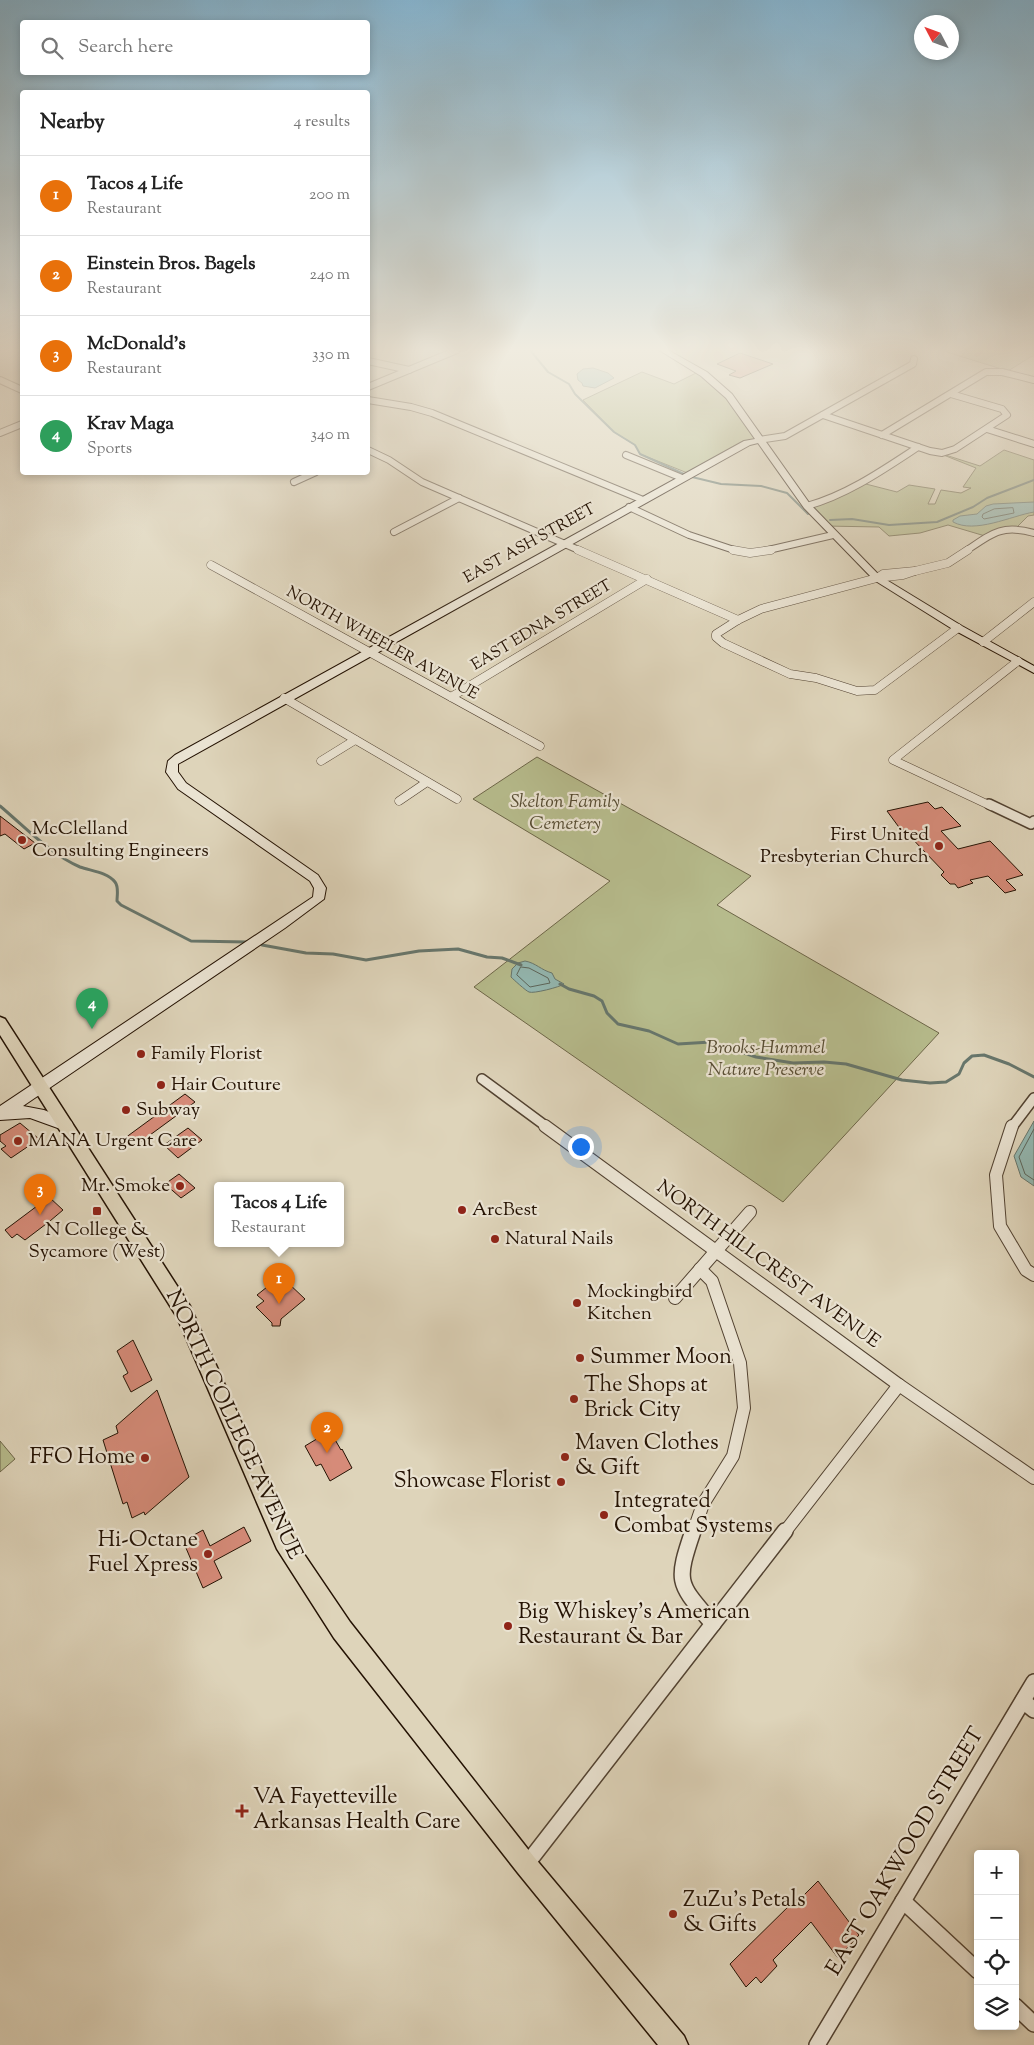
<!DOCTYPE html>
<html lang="en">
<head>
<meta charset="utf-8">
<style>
  body { margin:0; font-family:"Sorts Mill Goudy",serif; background:#f2f2f2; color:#222 }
  .controls { position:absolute; right:15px; bottom:15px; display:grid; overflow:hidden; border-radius:5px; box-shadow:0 2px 8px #0003 }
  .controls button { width:45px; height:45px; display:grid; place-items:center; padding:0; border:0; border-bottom:1px solid #e0e0e0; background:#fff; color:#222; font:25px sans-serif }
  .compass { position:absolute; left:914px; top:15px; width:45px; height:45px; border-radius:50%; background:#fff; box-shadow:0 2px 8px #0003; rotate:311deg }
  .you { position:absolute; left:580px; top:1146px; width:18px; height:18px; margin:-12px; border:4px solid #fff; border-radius:50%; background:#1a73e8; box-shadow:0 0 0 8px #1a73e833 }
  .badge { display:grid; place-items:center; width:32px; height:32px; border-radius:50%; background:#8f2418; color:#fff; font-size:16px; font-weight:700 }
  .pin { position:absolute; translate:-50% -41px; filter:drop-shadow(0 1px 2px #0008) }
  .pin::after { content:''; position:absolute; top:26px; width:18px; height:15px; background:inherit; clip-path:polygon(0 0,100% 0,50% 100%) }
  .popup { position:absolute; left:214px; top:1182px; width:130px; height:65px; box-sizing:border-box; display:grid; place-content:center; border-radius:5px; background:#fff; filter:drop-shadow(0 1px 4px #0005); font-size:16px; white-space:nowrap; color:#767676 }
  .popup b { font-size:19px; color:#222 }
  .popup::after { content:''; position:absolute; left:50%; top:100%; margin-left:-10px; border:10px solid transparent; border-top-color:#fff }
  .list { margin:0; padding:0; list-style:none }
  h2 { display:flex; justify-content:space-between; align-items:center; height:65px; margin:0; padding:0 20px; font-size:21px }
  h2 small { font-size:16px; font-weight:400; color:#767676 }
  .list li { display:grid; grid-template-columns:32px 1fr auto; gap:15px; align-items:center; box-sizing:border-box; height:80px; padding:0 20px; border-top:1px solid #e0e0e0 }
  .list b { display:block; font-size:19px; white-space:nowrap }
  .list p { margin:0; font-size:16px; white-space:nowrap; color:#767676 }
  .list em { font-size:16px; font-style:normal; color:#767676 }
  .icon { flex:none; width:28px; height:28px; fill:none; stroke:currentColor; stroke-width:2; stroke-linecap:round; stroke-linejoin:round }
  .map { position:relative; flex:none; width:1034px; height:2045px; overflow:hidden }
  .search { position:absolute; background:#fff; box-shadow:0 2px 8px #0003; left:20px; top:20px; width:350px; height:55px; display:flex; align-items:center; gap:12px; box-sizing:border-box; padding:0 18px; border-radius:5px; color:#767676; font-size:19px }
  .panel { position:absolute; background:#fff; box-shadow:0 2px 8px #0003; left:20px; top:90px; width:350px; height:385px; border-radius:5px }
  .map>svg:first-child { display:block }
</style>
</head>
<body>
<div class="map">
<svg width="1034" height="2045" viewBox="0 0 1034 2045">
  <rect width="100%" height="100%" fill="#ded4ba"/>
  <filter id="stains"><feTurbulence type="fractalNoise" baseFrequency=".004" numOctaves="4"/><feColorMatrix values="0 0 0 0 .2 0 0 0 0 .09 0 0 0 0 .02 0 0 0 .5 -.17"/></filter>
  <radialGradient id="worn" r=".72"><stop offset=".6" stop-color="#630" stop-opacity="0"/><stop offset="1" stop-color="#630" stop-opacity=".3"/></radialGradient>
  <!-- green -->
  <g fill="#b6bb8c" stroke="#6d6648">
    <polygon points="940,350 1034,350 1034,357 1032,356 1008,371"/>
    <polygon points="700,371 712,381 759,440 690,474 640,454 635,445 614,432 583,400 642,372 674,384"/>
    <polygon points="1004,450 1034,460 1034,515 1028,516 1016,528 985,536 948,525 920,533 889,536 879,527 825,526 807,506 858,482 897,492 909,485 935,489 928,504 935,504 941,490 961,493 971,488 963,487 976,468 936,452 980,466"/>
    <polygon points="537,757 751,876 717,905 939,1033 783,1202 474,987 610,881 473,799"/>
    <polygon points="0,1441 15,1459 0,1472"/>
  </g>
  <!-- water -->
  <g fill="#93b8b2" stroke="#67766c">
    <polygon points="593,368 608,373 614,378 595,388 583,386 582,383 578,380 577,374 583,369"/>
    <path d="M1034 502V512C1011 516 975 534 953 522V520L960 516 977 514 986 506 993 504Z"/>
    <path d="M525 961C536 963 541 970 552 973L555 979 564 984C560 987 533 994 529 992 526 991 513 979 511 977L512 969 518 963Z"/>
    <polygon points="1034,1121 1034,1186 1021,1177 1014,1156"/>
  </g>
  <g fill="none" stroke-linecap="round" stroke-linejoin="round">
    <!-- shore -->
    <g stroke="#5c655a" stroke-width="1">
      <polygon points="1013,508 1014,513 984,519 982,517 983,514 994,509"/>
      <polygon points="521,967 529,968 548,978 550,983 530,987 517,975"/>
      <polyline points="1034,1129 1019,1157 1025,1174 1034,1180"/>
    </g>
    <!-- stream-far1 -->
    <g stroke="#67766c" stroke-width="2">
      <polyline points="530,350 548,372 569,384 575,394 614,432 635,445 640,454 684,474"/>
      <polyline points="692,477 721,484 761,486 787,493 808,514"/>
      <polyline points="830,520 852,519 889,525 937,522 973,507 987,498 1034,480"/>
    </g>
    <!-- stream -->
    <g stroke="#67766c" stroke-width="3">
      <path d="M0 806C25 827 50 854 80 867 91 871 107 872 115 882 119 887 117 895 117 901L121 905 191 941 247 942"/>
      <polyline points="262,945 306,953 333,954 366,960 419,951 458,949 487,957 502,958 521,965"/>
      <polyline points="560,984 569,989 594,996 602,1001 607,1013 618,1024 649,1031 678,1044 711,1042 756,1057 793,1063 824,1062 846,1064 902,1080 930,1083 946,1082 959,1074 964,1063 972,1056 984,1055 1009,1064 1034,1077"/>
    </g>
  </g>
  <!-- building -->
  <g fill="#d68b79" stroke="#241203">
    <polygon points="740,353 773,364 740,378 729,375 736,371 717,364"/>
    <polygon points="928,802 935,809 942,807 961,826 941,831 958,849 990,841 992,843 1023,875 1006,880 1016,890 1005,893 988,876 970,880 973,883 958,888 955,884 950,884 941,875 944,872 903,829 901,830 887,811"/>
    <polygon points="0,816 35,843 24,849 5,834 0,836"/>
    <polygon points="185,1094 195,1102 135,1146 125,1138"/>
    <polygon points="20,1123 39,1139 11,1158 1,1149 6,1146 0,1141 0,1135"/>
    <polygon points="188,1128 202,1140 178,1158 164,1145"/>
    <polygon points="179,1174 195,1188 181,1198 165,1184"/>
    <polygon points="49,1197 63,1210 50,1221 25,1240 17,1234 12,1238 5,1230"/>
    <polygon points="286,1281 305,1299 281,1319 280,1326 272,1326 272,1323 256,1307 264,1301 257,1295 267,1287 271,1290 281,1282 284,1284"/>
    <polygon points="133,1340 152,1380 131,1392 123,1376 128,1373 117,1351"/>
    <polygon points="157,1390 189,1477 145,1515 144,1512 132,1518 127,1502 123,1504 103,1440 118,1433 116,1426"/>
    <polygon points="330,1431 341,1450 342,1449 352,1468 330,1481 321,1464 316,1466 305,1446"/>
    <polygon points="244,1527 251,1541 214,1561 222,1578 203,1588 183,1541 203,1530 210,1546"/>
    <polygon points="818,1881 859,1935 838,1958 811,1922 773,1960 777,1966 761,1983 756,1977 746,1987 730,1964 796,1899 798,1901"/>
  </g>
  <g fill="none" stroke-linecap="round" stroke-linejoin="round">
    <defs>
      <g id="street-far4">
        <polyline points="368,361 409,370"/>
        <polyline points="0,380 22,390"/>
        <polyline points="368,387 457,350"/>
        <polyline points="368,400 411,407 432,413 643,500"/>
        <polyline points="823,415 930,451 942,453 955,449 1007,415 1002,409 951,394"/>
        <polyline points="987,429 1034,444"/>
        <polyline points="0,433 22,424"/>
        <polyline points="882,435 986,372 1002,372 1034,380"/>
        <polyline points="759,440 785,436 913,364 914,359"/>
        <polyline points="368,450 389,460 422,482 581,551"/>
        <polyline points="626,455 682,478"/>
        <polyline points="294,482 316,472"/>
        <path d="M807 506C847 495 883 470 918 447"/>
        <polyline points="629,507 689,535 737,551"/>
        <polyline points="394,532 459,498"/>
        <polyline points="764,551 833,535"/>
        <path d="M966 551C992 533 1002 524 1034 533"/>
      </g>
      <g id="street-far3">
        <polyline points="578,550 738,620"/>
        <polyline points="733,550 750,553 771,550"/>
        <polyline points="211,565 540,746"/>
        <polyline points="915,571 948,563 968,550"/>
        <polygon points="915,571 903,575 877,578 883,574"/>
        <polyline points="877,578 761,609 738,620 716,634 716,637 723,643 790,674 816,678 857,691 875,690 958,628"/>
        <polyline points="983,642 1034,602"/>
        <polyline points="451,697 647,579"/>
        <polyline points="284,698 457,799"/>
        <polyline points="321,761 355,740"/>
        <polyline points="399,801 427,782"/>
        <polyline points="991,806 893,760 1018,661"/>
      </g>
      <g id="street-far2">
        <polyline points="989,804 1031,824 1034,821"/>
        <polyline points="482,1079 547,1127"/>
        <polyline points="1012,1127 1034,1098"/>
      </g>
      <g id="street-far1">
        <polyline points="545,1126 899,1385 1034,1478"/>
        <polyline points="1012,1126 996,1175 1000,1226 1026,1270 1034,1275"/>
        <polyline points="675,1298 750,1212"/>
        <polyline points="693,1533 703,1504 733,1456 744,1408 740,1363 712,1281 700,1269"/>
        <polyline points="784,1533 899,1385"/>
      </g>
      <g id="street">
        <path d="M693 1531C675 1584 678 1583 713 1624"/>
        <polyline points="1023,1701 1034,1710"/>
        <polyline points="526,1865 785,1531"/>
        <polyline points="903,1901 978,1971"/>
        <polyline points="1015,2006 1034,2024"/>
        <polyline points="817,2045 1034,1682"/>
      </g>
      <polygon id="secondary" points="659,350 668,350 707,372 732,394 810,504 880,576 962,626 1034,666 1034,673 954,630 874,580 804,508 758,443 750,445 178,764 178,772 186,783 318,875 326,888 324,899 285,928 23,1106 44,1110 71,1121 73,1125 71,1129 66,1131 30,1118 0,1120 0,1106 313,897 314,888 310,881 178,789 166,772 168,761 175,755 744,441 755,439 726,398 701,376"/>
      <polygon id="primary" points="0,1017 5,1019 190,1306 291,1535 350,1622 534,1857 684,2036 688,2045 658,2045 518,1873 334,1638 277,1549 177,1317 0,1035"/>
    </defs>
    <!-- street-far4 casing -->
    <use href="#street-far4" stroke="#524231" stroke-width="8"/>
    <!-- street-far3 casing -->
    <use href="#street-far3" stroke="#524231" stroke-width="9"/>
    <!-- street-far2 casing -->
    <use href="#street-far2" stroke="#524231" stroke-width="12"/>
    <!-- street-far1 casing -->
    <use href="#street-far1" stroke="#524231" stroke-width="14"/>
    <!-- street casing -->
    <use href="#street" stroke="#524231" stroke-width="18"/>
    <!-- secondary casing -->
    <use href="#secondary" stroke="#241203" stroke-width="2"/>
    <!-- primary casing -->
    <use href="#primary" stroke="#241203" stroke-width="3"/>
    <!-- street-far4 -->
    <use href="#street-far4" stroke="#eae3d2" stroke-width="6"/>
    <!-- street-far3 -->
    <use href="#street-far3" stroke="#eae3d2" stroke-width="8"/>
    <!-- street-far2 -->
    <use href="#street-far2" stroke="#eae3d2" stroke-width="9"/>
    <!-- street-far1 -->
    <use href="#street-far1" stroke="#eae3d2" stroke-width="12"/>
    <!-- street -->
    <use href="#street" stroke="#eae3d2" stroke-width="15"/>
    <!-- secondary -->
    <use href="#secondary" fill="#eae3d2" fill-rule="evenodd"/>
    <!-- primary -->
    <use href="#primary" fill="#ded4ba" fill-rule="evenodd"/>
  </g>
  <!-- sky -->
  <linearGradient id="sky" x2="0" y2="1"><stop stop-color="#86b6d2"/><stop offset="0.55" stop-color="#f0ece0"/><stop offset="1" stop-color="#f0ece0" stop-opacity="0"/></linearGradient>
  <rect width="1034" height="636" fill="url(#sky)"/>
  <!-- markers -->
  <g fill="#8f2418" stroke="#eae3d2" stroke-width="2">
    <circle cx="22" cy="840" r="5"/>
    <circle cx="939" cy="846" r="5"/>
    <circle cx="141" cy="1054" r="5"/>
    <circle cx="161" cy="1085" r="5"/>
    <circle cx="126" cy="1110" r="5"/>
    <circle cx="18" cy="1141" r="5"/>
    <circle cx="180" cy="1186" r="5"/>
    <circle cx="462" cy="1210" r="5"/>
    <rect x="92" y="1206" width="10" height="10" rx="2.5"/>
    <circle cx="495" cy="1239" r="5"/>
    <circle cx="577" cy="1303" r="5"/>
    <circle cx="580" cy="1358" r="5"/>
    <circle cx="574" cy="1399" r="5"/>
    <circle cx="565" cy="1457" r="5"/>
    <circle cx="145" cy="1458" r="5"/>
    <circle cx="561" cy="1482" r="5"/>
    <circle cx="604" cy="1515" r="5"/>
    <circle cx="208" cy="1554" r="5"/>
    <circle cx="508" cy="1626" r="5"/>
    <path d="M239.5 1803.5h5v5h5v5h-5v5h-5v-5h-5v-5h5z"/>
    <circle cx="673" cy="1914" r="5"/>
  </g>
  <g text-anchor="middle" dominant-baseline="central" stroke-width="4.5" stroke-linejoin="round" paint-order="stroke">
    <!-- far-street labels -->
    <g font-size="16" fill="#241203" stroke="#eae3d2">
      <text transform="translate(530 544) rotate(-29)">EAST ASH STREET</text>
      <text transform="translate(542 626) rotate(-31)">EAST EDNA STREET</text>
      <text transform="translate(382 644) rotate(29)">NORTH WHEELER AVENUE</text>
    </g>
    <!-- park labels -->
    <g font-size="19" font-style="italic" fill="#574d33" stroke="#eae3d2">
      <text x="565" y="802">Skelton Family<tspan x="565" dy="22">Cemetery</tspan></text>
      <text x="766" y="1048">Brooks-Hummel<tspan x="766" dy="22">Nature Preserve</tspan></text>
    </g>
    <!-- poi labels -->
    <g font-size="19" fill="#241203" stroke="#eae3d2" text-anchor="start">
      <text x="32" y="829">McClelland<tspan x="32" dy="22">Consulting Engineers</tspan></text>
      <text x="929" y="835" text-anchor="end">First United<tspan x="929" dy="22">Presbyterian Church</tspan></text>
      <text x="151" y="1054">Family Florist</text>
      <text x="171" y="1085">Hair Couture</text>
      <text x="136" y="1110">Subway</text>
      <text x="28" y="1141">MANA Urgent Care</text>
      <text x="170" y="1186" text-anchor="end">Mr. Smoke</text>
      <text x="472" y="1210">ArcBest</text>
      <text x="97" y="1230" text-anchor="middle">N College &amp;<tspan x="97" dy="22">Sycamore (West)</tspan></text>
      <text x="505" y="1239">Natural Nails</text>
      <text x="587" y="1292">Mockingbird<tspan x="587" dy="22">Kitchen</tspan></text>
    </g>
    <!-- street labels -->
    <g font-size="19" fill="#241203" stroke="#eae3d2">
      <text transform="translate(768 1265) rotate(36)">NORTH HILLCREST AVENUE</text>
    </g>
    <!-- near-poi labels -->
    <g font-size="22" fill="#241203" stroke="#eae3d2" text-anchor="start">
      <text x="590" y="1358">Summer Moon</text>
      <text x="584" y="1386">The Shops at<tspan x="584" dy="25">Brick City</tspan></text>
      <text x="575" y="1444">Maven Clothes<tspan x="575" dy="25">&amp; Gift</tspan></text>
      <text x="135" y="1458" text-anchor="end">FFO Home</text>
      <text x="551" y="1482" text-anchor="end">Showcase Florist</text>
      <text x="614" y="1502">Integrated<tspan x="614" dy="25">Combat Systems</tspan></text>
      <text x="198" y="1541" text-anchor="end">Hi-Octane<tspan x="198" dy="25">Fuel Xpress</tspan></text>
      <text x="518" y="1613">Big Whiskey's American<tspan x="518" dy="25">Restaurant &amp; Bar</tspan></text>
      <text x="253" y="1798">VA Fayetteville<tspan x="253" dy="25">Arkansas Health Care</tspan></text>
      <text x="683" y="1901">ZuZu's Petals<tspan x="683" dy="25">&amp; Gifts</tspan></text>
    </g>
    <!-- near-street labels -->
    <g font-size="22" fill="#241203" stroke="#eae3d2">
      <text transform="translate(233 1425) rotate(65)">NORTH COLLEGE AVENUE</text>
      <text transform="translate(906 1852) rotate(-59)">EAST OAKWOOD STREET</text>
    </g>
  </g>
  <rect width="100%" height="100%" filter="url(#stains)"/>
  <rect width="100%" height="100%" fill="url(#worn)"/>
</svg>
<div class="controls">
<button>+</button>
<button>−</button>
<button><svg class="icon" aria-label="locate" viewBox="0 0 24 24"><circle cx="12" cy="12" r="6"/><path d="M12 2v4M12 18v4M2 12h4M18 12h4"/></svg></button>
<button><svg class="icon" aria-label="layers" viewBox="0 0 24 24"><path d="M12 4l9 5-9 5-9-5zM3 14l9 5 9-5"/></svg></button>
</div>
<svg class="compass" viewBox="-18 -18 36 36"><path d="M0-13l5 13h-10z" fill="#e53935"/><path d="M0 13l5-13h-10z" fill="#767676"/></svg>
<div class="you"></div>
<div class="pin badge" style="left:279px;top:1304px;background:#e8710a">1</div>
<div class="popup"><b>Tacos 4 Life</b>Restaurant</div>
<div class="pin badge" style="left:327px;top:1453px;background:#e8710a">2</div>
<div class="pin badge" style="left:40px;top:1215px;background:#e8710a">3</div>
<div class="pin badge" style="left:92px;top:1029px;background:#2e9e5b">4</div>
<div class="search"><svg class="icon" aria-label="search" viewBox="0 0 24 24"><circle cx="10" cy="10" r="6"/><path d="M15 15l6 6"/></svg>Search here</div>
<section class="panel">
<h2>Nearby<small>4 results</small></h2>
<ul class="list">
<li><span class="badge" style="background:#e8710a">1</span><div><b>Tacos 4 Life</b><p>Restaurant</p></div><em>200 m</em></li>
<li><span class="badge" style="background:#e8710a">2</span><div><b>Einstein Bros. Bagels</b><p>Restaurant</p></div><em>240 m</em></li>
<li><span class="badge" style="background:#e8710a">3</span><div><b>McDonald's</b><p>Restaurant</p></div><em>330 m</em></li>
<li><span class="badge" style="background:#2e9e5b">4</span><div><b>Krav Maga</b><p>Sports</p></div><em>340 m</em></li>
</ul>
</section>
</div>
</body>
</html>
